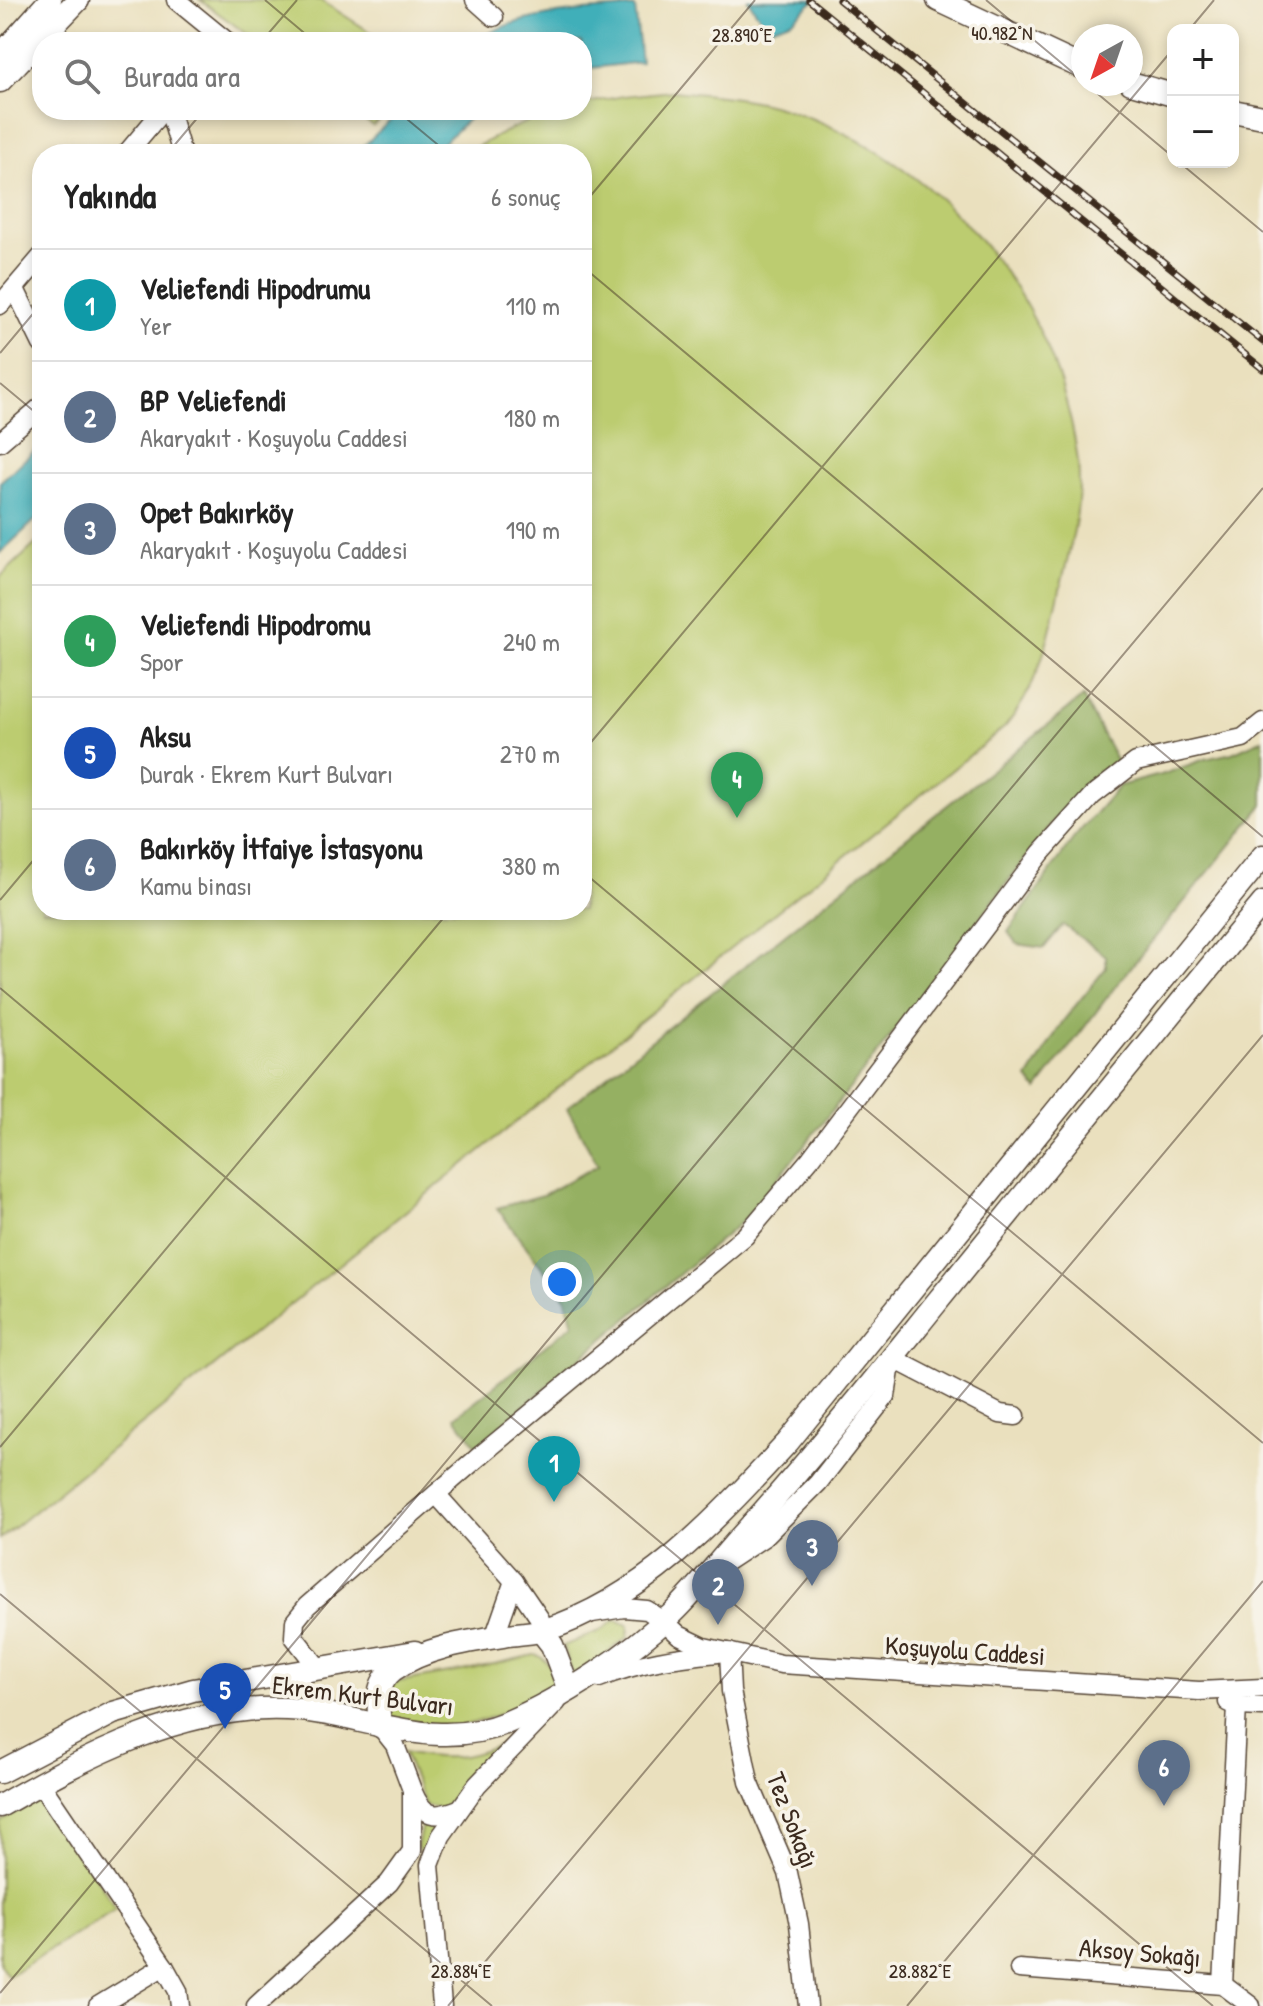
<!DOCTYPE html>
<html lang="tr">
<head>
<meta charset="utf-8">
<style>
  body { margin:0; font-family:"Patrick Hand",sans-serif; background:#f6f6f6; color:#222 }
  .controls { position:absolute; right:24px; top:24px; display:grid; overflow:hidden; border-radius:16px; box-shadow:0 4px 12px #0003 }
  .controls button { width:72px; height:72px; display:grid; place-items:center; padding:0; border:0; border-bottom:2px solid #e0e0e0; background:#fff; color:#222; font:40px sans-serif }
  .compass { position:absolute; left:1071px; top:24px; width:72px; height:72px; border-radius:50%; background:#fff; box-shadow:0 4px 12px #0003; rotate:220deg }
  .you { position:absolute; left:562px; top:1282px; width:28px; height:28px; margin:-20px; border:6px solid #fff; border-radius:50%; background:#1a73e8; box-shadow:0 0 0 12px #1a73e833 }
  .badge { display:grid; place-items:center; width:52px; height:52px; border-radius:50%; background:#1f6fb2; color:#fff; font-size:26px; font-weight:700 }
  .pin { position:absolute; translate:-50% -66px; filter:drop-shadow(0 2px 4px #0008) }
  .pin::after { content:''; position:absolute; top:42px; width:28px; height:24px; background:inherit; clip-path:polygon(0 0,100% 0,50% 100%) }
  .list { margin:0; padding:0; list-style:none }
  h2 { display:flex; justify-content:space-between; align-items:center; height:104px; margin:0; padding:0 32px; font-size:34px }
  h2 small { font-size:26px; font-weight:400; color:#767676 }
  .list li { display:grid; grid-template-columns:52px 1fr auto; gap:24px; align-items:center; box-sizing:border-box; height:112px; padding:0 32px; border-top:2px solid #e0e0e0 }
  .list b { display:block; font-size:30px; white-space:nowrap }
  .list p { margin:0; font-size:26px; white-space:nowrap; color:#767676 }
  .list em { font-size:26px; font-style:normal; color:#767676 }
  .icon { flex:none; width:44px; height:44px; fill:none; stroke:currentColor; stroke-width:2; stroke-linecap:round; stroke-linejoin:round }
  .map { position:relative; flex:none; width:1263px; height:2006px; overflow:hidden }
  .search { position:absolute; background:#fff; box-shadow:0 4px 12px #0003; left:32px; top:32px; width:560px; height:88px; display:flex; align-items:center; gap:20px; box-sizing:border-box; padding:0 28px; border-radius:32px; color:#767676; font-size:30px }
  .panel { position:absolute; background:#fff; box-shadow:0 4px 12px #0003; left:32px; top:144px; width:560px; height:776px; border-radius:32px }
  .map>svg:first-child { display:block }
</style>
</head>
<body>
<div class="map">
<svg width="1263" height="2006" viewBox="0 0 1263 2006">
  <rect width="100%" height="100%" fill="#f7f3e8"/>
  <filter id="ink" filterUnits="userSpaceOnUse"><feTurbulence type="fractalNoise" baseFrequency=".0125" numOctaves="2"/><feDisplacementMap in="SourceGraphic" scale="16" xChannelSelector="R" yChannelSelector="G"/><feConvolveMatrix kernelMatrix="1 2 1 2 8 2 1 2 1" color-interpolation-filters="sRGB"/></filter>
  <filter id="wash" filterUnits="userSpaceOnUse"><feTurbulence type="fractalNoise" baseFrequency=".006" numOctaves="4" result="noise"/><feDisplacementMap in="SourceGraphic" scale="32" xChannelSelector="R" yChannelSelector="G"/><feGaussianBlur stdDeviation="1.8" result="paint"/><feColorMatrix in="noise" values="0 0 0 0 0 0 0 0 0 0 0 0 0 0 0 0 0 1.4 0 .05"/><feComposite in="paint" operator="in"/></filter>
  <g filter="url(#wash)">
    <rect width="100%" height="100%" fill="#eae0be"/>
    <!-- green -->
    <g fill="#bccc6f" stroke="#7c7b46" stroke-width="2">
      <polygon points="200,0 320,0 386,42 258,42"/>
      <path d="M674 91C709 95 748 97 782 108 921 151 1034 269 1068 410 1074 433 1079 458 1079 482 1079 515 1071 545 1063 577 1049 632 1043 681 1005 727L0 1539V577L42 538V910H582V154H464C499 134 541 110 582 110V104L624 96Z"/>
      <polygon points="351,110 391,110 373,126"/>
      <polygon points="615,1620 629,1625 628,1637 574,1679 563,1646 602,1630"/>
      <path d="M534 1655C549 1657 551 1669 556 1682 536 1703 477 1725 448 1728 431 1730 410 1722 393 1719L387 1711 390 1684 397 1682 467 1670Z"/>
      <path d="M520 1736C492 1759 465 1781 443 1809L425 1805 404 1752C455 1763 473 1757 520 1736Z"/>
      <polygon points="44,1794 116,1909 8,1976 0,1964 0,1822"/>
      <polygon points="424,1815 439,1819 430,1856 421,1852 417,1847"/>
    </g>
    <!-- forest -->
    <g fill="#95b062" stroke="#686d40" stroke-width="2">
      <polygon points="1083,697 1117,762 1056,818 874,1058 746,1218 477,1446 455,1417 573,1324 566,1299 497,1208 543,1195 598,1165 567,1108"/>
      <polygon points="1263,739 1263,805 1118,983 1037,1090 1028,1079 1063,1021 1106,968 1106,956 1063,925 1044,948 1017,944 1008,932 1073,839 1119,786 1164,774 1205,759 1232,753"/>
    </g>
    <!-- water -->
    <g fill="#3fafb9" stroke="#3d6c6c" stroke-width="2">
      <polygon points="748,0 815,0 793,20 768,29"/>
      <path d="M635 7 641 62 582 69V42H476C515 11 586 12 635 7Z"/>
      <polygon points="401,110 478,110 431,154 355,154"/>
      <polygon points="42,444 42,514 0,553 0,482"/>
    </g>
  </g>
  <g filter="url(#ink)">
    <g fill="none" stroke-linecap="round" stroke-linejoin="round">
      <defs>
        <g id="minor">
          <polyline points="176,0 225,40"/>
          <polyline points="475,0 494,17"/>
          <polyline points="169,110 182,154"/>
          <polyline points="126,154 163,110"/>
          <polyline points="15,289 42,344"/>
          <polyline points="0,305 42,256"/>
          <polyline points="0,442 42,406"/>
          <polyline points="436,1494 514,1581 540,1619 541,1631"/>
          <polyline points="723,1564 764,1537 818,1483 886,1396 892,1358 1000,1414 1016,1416"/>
          <polyline points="592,1613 624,1608 647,1610 664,1621 679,1635 704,1647 781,1664 1199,1691 1263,1688"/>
          <polyline points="494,1638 514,1581"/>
          <polyline points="729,1652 731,1691 749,1782 788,1873 799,1924 808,2006"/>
          <polyline points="319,1669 294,1637 295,1621 307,1606 482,1454 745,1236 811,1158 1041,853 1092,796 1136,762 1243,738 1263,722"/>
          <path d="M599 1678C640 1662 675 1657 718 1653"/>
          <polyline points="1228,1702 1237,1706 1263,1707"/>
          <polyline points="40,1783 164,1966 178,1991 180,2006"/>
          <path d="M413 1792C424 1818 435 1818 459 1809"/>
          <polyline points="1019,1969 1223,1985 1251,2006"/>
          <polyline points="1223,1985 1237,1706"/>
          <polyline points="98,2006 164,1966"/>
          <polyline points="256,2006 389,1883 412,1851 412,1790 395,1745 380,1726"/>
          <polyline points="442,2006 430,1865 441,1836 477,1785 557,1702"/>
        </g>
        <g id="major">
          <polyline points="938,0 1083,68"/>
          <polyline points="0,56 50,0"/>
          <polyline points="0,81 78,0"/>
          <polyline points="1131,83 1173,95"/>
          <polyline points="1233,111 1263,117"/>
          <polyline points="541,1631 552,1645 569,1690"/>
          <path d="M380 1726C378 1705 375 1684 393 1670 425 1647 470 1641 509 1635 520 1633 533 1633 545 1630 645 1598 718 1517 788 1442L1263 856"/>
          <polyline points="0,1772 113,1713 193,1690 415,1652"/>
          <path d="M0 1806C87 1756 184 1704 288 1709 364 1713 431 1754 508 1722 562 1699 630 1654 673 1613 699 1588 721 1558 745 1532 812 1458 874 1380 937 1302 1045 1169 1153 1035 1263 903"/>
        </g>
      </defs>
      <!-- minor casing -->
      <use href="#minor" stroke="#554536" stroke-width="21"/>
      <!-- major casing -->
      <use href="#major" stroke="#554536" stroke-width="25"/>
      <!-- minor -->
      <use href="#minor" stroke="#fff" stroke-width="18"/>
      <!-- major -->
      <use href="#major" stroke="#fff" stroke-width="22"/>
      <defs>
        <g id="rail">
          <polyline points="809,0 1263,369"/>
          <polyline points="839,0 1263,342"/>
        </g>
      </defs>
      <!-- rail casing -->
      <use href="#rail" stroke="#3b2a1e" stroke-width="7"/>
      <!-- rail -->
      <use href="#rail" stroke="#f7f3e8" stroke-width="4" stroke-dasharray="12" stroke-linecap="butt"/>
    </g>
  </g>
  <!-- ticks -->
  <path fill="none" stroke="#3b2a1e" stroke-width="2" stroke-opacity="0.45" d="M265 0 315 42M986 0 1083 81M1189 30 1214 0M261 42 297 0M1086 84 1173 157M396 110 449 154M167 154 204 110M1179 162 1263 232M582 206 755 0M582 266 1263 837M0 353 42 303M0 383 42 418M582 753 1173 49M582 871 1263 1443M0 900 42 850M0 988 1213 2006M0 1447 450 910M0 1594 492 2006M0 1993 1263 488M448 2006 1263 1035M907 2006 1263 1581"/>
  <g text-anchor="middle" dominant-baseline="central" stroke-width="7" stroke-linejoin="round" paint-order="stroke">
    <!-- street labels -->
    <g font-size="26" fill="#3b2a1e" stroke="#f7f3e8">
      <text transform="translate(965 1650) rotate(4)">Koşuyolu Caddesi</text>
      <text transform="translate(363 1695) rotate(7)">Ekrem Kurt Bulvarı</text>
      <text transform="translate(793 1820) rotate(69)">Tez Sokağı</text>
      <text transform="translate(1140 1952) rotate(5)">Aksoy Sokağı</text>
    </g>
  </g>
  <g font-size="20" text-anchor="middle" fill="#3b2a1e" stroke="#f7f3e8" stroke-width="7" stroke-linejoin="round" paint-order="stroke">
    <text x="1002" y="40">40.982°N</text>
    <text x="742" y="42">28.890°E</text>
    <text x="461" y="1978">28.884°E</text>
    <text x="920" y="1978">28.882°E</text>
  </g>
</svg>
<div class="controls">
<button>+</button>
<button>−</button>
</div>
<svg class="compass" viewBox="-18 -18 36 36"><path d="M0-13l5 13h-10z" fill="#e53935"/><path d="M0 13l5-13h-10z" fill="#767676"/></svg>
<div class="you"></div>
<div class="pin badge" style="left:554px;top:1502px;background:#0f9aa8">1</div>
<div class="pin badge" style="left:718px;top:1625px;background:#5c6f8a">2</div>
<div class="pin badge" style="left:812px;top:1586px;background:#5c6f8a">3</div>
<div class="pin badge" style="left:737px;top:818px;background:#2e9e5b">4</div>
<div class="pin badge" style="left:225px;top:1729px;background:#1a4fb4">5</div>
<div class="pin badge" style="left:1164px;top:1806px;background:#5c6f8a">6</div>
<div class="search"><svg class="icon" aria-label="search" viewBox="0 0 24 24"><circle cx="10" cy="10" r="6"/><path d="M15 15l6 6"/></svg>Burada ara</div>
<section class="panel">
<h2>Yakında<small>6 sonuç</small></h2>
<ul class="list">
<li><span class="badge" style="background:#0f9aa8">1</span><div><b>Veliefendi Hipodrumu</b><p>Yer</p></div><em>110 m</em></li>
<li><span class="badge" style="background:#5c6f8a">2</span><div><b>BP Veliefendi</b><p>Akaryakıt · Koşuyolu Caddesi</p></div><em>180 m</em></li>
<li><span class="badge" style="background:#5c6f8a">3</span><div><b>Opet Bakırköy</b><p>Akaryakıt · Koşuyolu Caddesi</p></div><em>190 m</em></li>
<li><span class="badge" style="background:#2e9e5b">4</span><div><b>Veliefendi Hipodromu</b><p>Spor</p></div><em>240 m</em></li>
<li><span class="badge" style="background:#1a4fb4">5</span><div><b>Aksu</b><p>Durak · Ekrem Kurt Bulvarı</p></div><em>270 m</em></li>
<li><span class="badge" style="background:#5c6f8a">6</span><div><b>Bakırköy İtfaiye İstasyonu</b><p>Kamu binası</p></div><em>380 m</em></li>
</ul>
</section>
</div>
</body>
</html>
